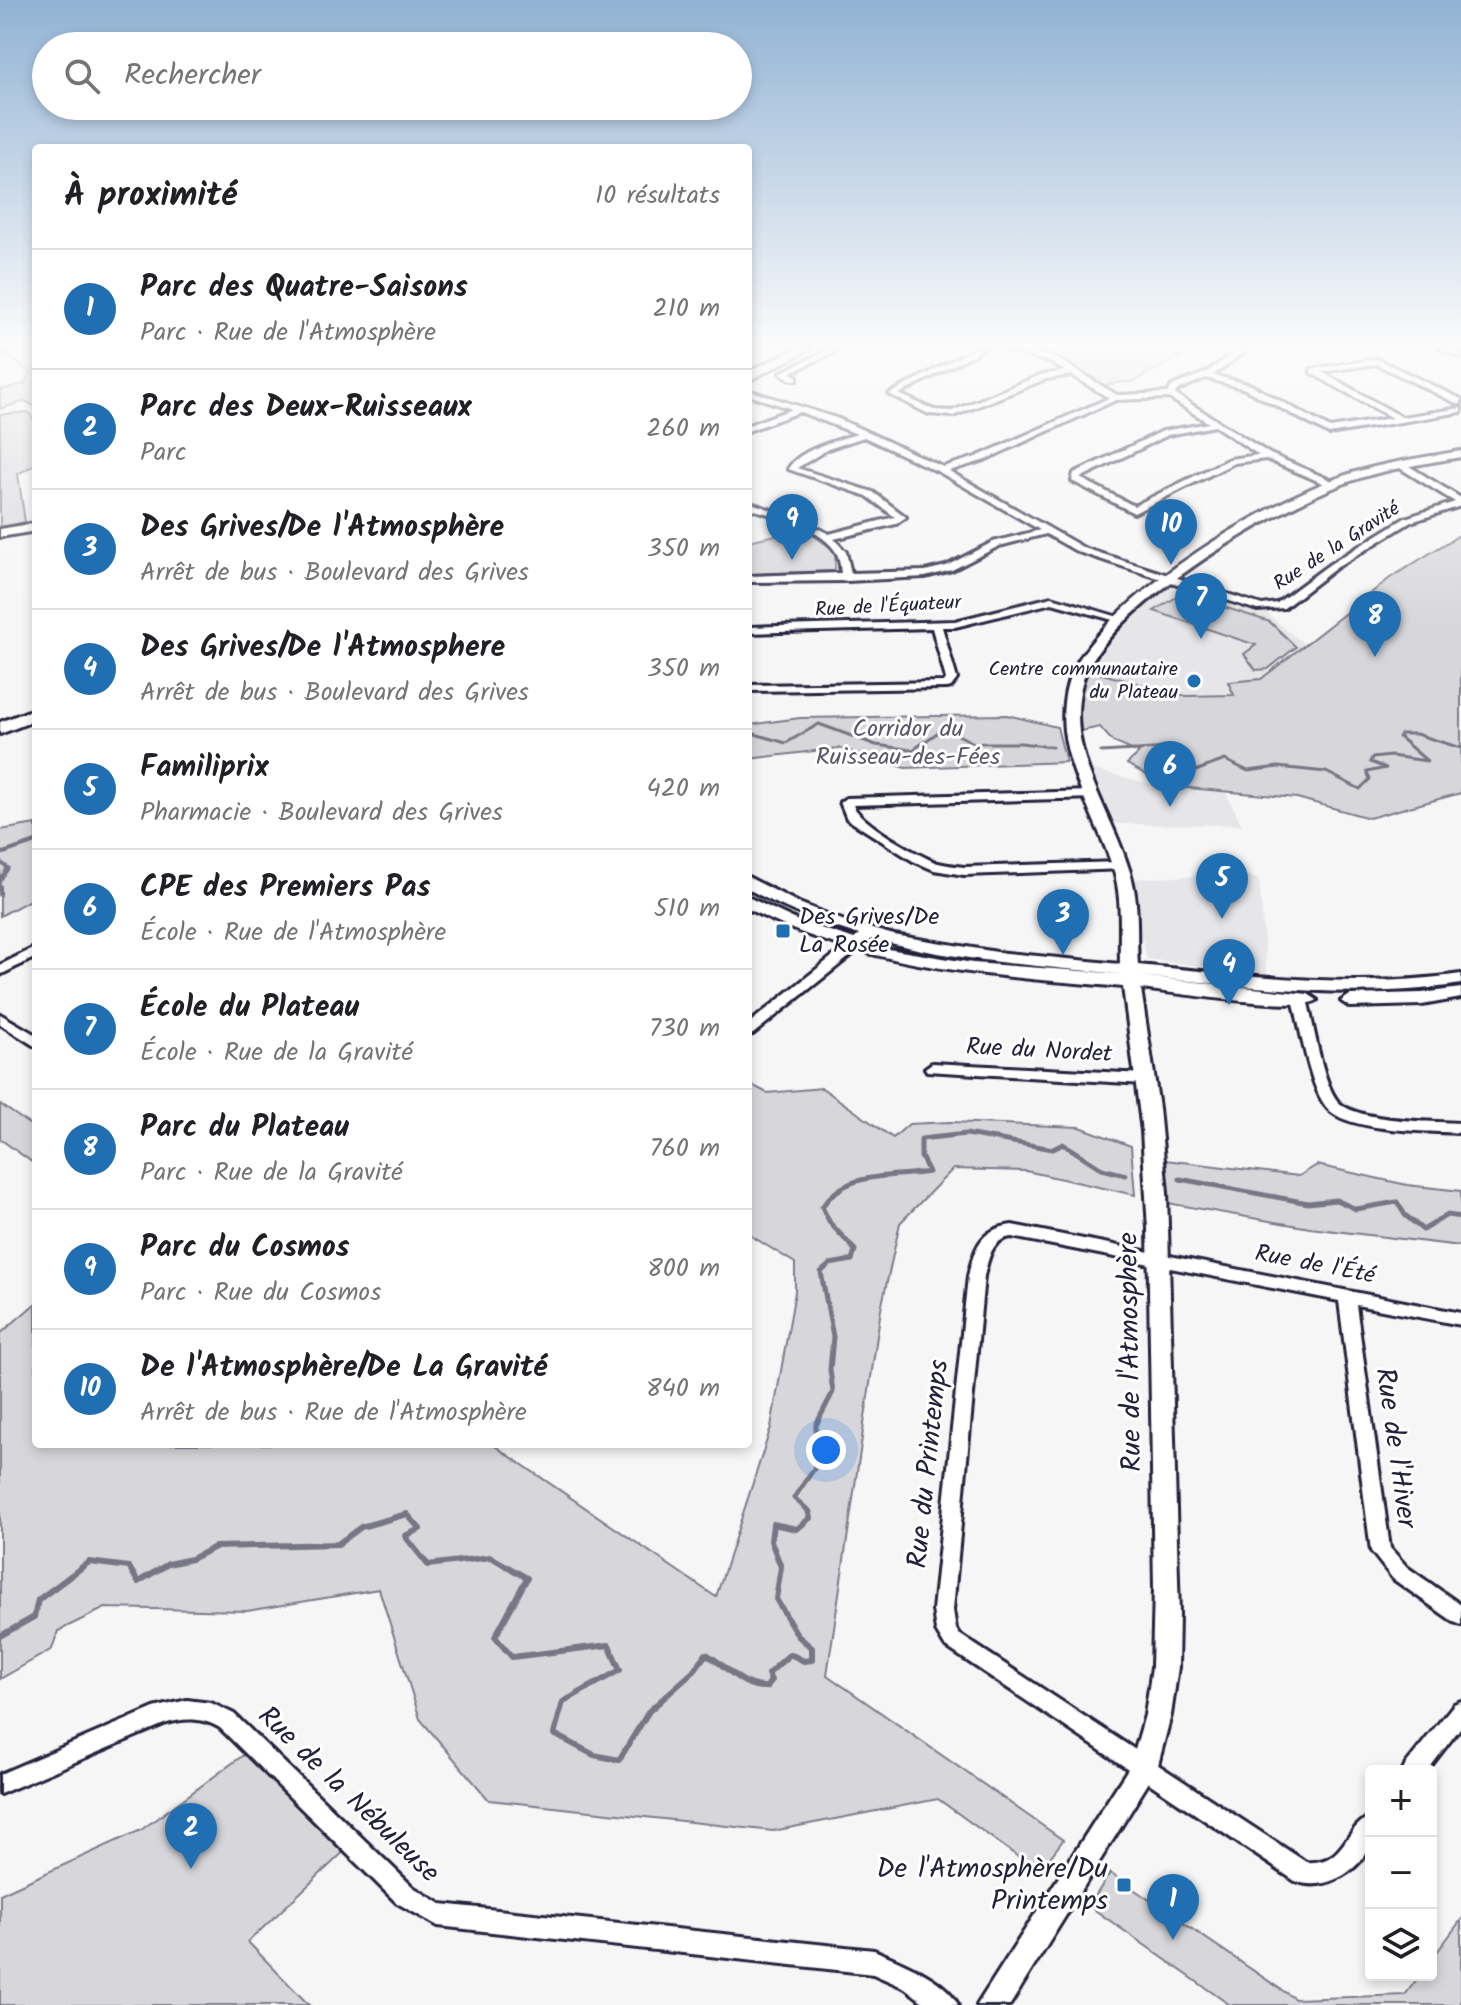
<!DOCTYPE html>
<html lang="fr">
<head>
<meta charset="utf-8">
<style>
  body { margin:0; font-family:Kalam,sans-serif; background:#f2f2f2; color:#202124 }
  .controls { position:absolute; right:24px; bottom:24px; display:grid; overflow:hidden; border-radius:8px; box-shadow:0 4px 12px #0003 }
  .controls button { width:72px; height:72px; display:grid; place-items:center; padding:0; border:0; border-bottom:2px solid #e0e0e0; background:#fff; color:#202124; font:40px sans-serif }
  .you { position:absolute; left:826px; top:1450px; width:28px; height:28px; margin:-20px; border:6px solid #fff; border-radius:50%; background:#1a73e8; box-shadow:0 0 0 12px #1a73e833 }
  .badge { display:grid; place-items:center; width:52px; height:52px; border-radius:50%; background:#1f6fb2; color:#fff; font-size:26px; font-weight:700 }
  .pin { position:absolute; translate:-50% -66px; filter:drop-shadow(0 2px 4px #0008) }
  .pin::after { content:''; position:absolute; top:42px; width:28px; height:24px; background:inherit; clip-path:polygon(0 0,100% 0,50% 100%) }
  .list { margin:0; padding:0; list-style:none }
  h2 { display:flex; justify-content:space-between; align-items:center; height:104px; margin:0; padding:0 32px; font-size:34px }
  h2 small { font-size:26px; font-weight:400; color:#757577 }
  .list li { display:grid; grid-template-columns:52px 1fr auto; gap:24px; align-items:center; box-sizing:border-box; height:120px; padding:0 32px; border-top:2px solid #e0e0e0 }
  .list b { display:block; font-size:30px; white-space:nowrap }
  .list p { margin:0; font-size:26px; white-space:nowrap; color:#757577 }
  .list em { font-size:26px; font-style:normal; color:#757577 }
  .icon { flex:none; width:44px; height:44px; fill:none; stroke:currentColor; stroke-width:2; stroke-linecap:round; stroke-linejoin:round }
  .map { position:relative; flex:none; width:1461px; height:2005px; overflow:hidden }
  .search { position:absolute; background:#fff; box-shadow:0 4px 12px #0003; left:32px; top:32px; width:720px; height:88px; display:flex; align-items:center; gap:20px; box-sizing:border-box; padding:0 28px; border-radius:44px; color:#757577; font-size:30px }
  .panel { position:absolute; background:#fff; box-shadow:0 4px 12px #0003; left:32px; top:144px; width:720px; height:1304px; border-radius:8px }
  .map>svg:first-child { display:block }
</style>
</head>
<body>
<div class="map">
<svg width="1461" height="2005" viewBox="0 0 1461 2005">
  <rect width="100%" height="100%" fill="#f6f6f7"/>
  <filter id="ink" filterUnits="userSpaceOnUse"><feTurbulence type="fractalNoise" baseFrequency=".0125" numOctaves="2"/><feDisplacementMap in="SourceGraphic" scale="16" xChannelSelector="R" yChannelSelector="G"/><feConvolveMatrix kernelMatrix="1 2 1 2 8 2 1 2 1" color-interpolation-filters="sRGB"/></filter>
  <g filter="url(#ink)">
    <!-- built -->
    <g fill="#e6e6e9">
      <polygon points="1170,588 1181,588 1265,612 1304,644 1261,680 1228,682 1235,695 1186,696 1087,670 1097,647 1132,611"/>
      <polygon points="1090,769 1156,785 1225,791 1242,825 1113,824"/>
      <polygon points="1245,874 1259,880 1267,975 1147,959 1127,879"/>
    </g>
    <!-- green -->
    <g fill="#d7d7db" stroke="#7c7c8b" stroke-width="2">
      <polygon points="1097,349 1183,355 1134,381 1095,386 1048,359"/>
      <polygon points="0,351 36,352 36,407 25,401 0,409 0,390 24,384 30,372"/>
      <polygon points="28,412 36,422 36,464 18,474 25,522 0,528 0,415"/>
      <polygon points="804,529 835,551 835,571 748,574 748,541"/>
      <polygon points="1461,534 1461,793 1369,818 1297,798 1156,785 1152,778 1127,764 1139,753 1113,742 1100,727 1081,731 1078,699 1087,670 1186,696 1234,695 1228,682 1261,679 1390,578"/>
      <polygon points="1178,596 1193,597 1270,622 1296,647 1268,669 1256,670 1244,654 1256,645 1154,611"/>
      <polygon points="1007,715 1057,727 1066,762 905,768 839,748 748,759 748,725 800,718"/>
      <polygon points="36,824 36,897 0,916 0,830"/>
      <polygon points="748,1083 767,1093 822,1088 893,1138 909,1124 950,1122 1080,1127 1131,1146 1135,1195 1026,1171 953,1169 900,1223 881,1309 827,1675 1063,1840 1039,1872 938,1799 773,1831 489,1800 420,1719 379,1589 247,1611 105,1608 58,1631 52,1649 0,1679 0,1334 36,1303 36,1444 492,1444 716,1597 771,1427 795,1292 795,1263 748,1234"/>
      <polygon points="0,1104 36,1129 36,1165 0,1139"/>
      <polygon points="1165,1160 1299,1176 1317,1165 1407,1185 1461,1191 1461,1246 1310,1228 1167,1203"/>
      <polygon points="253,1748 352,1844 248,1942 309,2005 0,2005 0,1894 141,1830"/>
      <polygon points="1110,1873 1295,1999 1405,1995 1420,1975 1431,1975 1431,1960 1461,1920 1461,2005 1230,2005 1089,1906"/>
    </g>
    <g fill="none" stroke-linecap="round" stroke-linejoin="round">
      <!-- stream-far3 -->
      <g stroke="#767685" stroke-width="3">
        <polyline points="748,732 786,743 819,724 876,745 913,750 944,728 974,743 1021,743 1052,747"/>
        <polyline points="1101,752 1171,748 1183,763 1155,773 1171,780 1225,760 1248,771 1278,767 1326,772 1360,789 1370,779 1367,772 1386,768 1370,762 1372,758 1391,756 1427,761 1399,737 1401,734 1416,734 1461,748"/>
      </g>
      <!-- stream-far2 -->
      <g stroke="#767685" stroke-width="4">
        <polyline points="0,854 36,842"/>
        <polyline points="0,862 8,868 0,880"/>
        <polyline points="0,886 0,895"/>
      </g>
      <!-- stream-far1 -->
      <g stroke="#767685" stroke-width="5">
        <polyline points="1180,1179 1308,1203 1336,1200 1356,1209 1397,1202 1405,1215 1423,1230 1447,1215 1461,1217"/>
        <path d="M810 1512 794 1498 815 1467 816 1425 833 1392 830 1370 833 1337 821 1272 830 1264 852 1260 855 1250 830 1223 822 1207C846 1170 890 1178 929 1172L921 1157V1139L966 1134 1053 1149 1063 1144 1102 1169 1126 1175"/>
      </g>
      <!-- stream -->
      <path stroke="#767685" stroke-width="6" d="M0 1636 34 1617 38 1600 89 1562 129 1567 138 1582 168 1564 191 1559 215 1547 338 1544 361 1527 407 1514 420 1529 405 1536 428 1565 491 1557 527 1578 495 1637 512 1657 609 1645 620 1670 563 1702 554 1734 594 1755 619 1760 649 1711 693 1672 706 1654C727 1665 741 1689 767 1687L771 1680 768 1674 790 1654 804 1661 812 1660V1648L798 1636 776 1599 781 1567 771 1541 773 1524 797 1529 810 1518 808 1510"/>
      <defs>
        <g id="minor">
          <polygon points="830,349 840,349 790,373 797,376 797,380 791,380 780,373"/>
          <path d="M974 349H984L899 394 934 410 952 411 1041 375 1065 371 1050 362 1004 349H1017L1056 358 1117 395 1168 393 1172 386 1207 372 1239 349H1248L1213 375 1251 385 1330 428 1392 418 1311 373V369L1377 359 1461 399V404H1458L1376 364 1322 372 1402 417 1461 408V412L1329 434 1245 389 1206 378 1178 390 1175 394 1270 454 1335 482V486L1332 487 1266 459 1234 463 1134 513 1072 481 1074 473 1163 431 1209 423 1169 398 1116 400 982 461 949 471 1084 548 1262 605 1277 603 1330 564 1405 518 1455 502 1398 467V463H1404L1461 498V506L1411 522 1336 568 1284 608 1257 610 1078 552 1046 534 999 546 952 570 925 577 847 581 748 582V576L841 573C840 567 840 560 837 554 825 529 775 516 748 508V502L802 520 829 534 895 517 867 496 788 469C798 450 837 440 857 434L800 412 748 431V425L792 409 748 395V390L839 419 943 467 976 457 1109 398 1071 375 1046 379 953 416 929 414 889 394ZM1215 426 1259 455 1229 459 1134 506 1080 478 1168 435ZM864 437 939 472 1040 530 993 542 946 566 925 571 851 573 846 552 834 539 896 524 906 517 873 492 797 468 828 449Z"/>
          <polygon points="1440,349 1451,349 1461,352 1461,357"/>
          <polygon points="1052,597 1125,619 1120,622 1052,603 955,627 942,627 957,679 951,687 947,688 748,691 748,685 944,682 946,679 932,628 748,633 748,627 955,621"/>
          <path d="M1091 791 1095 792 1097 795 1095 798 853 805C860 823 919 856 938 863 946 865 956 866 964 867L1120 862 1126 866 1124 869 964 875 934 870 913 861 847 819 840 802 846 798Z"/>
          <polygon points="868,931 873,932 875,935 873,938 753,1034 748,1035 748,1024 863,932"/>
          <polygon points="36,947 36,957 0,975 0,965"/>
          <path d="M1300 995 1307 999C1314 1026 1321 1077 1336 1099 1352 1123 1433 1121 1461 1123V1133C1430 1131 1351 1132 1329 1110 1310 1092 1300 1026 1293 999Z"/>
          <polygon points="0,1014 36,1035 36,1047 0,1024"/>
          <polygon points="932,1063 1144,1074 1151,1079 1144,1084 927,1071 925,1068"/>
          <path d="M1012 1225 1461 1313V1325L1356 1305 1390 1548 1407 1567 1461 1605V1625L1454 1622 1393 1579 1371 1551 1339 1301 1012 1237C991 1239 989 1258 984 1276L953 1610 956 1629 959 1634 1306 1862C1346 1865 1343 1828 1371 1816 1371 1826 1373 1839 1369 1848 1356 1874 1323 1892 1295 1881L945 1646 936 1631 933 1610 968 1276C975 1248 980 1229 1012 1225Z"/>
          <path d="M187 1700 211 1703 234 1714 413 1887 441 1904 874 1950C899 1961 947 1979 958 2005H927L905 1988 873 1974 438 1926 397 1903 220 1728C201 1717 184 1718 164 1724L0 1794V1774L154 1708Z"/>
          <polygon points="1461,1701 1461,1727 1427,1771 1403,1771 1406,1764 1454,1704"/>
        </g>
        <g id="tertiary">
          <polygon points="0,349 7,349 0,352"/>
          <path d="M1461 451V457C1423 464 1384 469 1348 482 1275 509 1119 601 1086 672 1078 690 1077 713 1079 732 1086 781 1115 823 1129 869 1140 901 1136 932 1138 965 1247 975 1352 990 1461 974V984C1353 1001 1248 986 1139 976L1308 994 1317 1000C1305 1012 1167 992 1141 989L1159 1108 1167 1192 1179 1614 1178 1667 1171 1715 1157 1769 1010 2005H977L1131 1764 1145 1715 1152 1667 1154 1588 1148 1229 1142 1131 1123 987C994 976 866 969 748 909V897L796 920 882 948 973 963 1121 974C990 962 866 954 748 889V877L799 903 847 922 894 935 997 952 1120 964C1119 931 1123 899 1113 868 1098 822 1070 779 1064 731 1062 712 1064 689 1072 672 1110 596 1264 503 1343 476 1381 463 1421 458 1461 451Z"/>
          <polygon points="36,523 36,531 0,537 0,529"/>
          <polygon points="1461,988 1461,998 1422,1005 1350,1007 1341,1001 1350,995 1422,993"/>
        </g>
        <g id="secondary">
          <polygon points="795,349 810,349 748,381 748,372"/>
          <polygon points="36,708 36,720 0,734 0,722"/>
        </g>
      </defs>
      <!-- minor casing -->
      <use href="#minor" stroke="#22223b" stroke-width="6"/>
      <!-- tertiary casing -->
      <use href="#tertiary" stroke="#22223b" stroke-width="6"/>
      <!-- secondary casing -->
      <use href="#secondary" stroke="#22223b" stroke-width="6"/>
      <!-- minor -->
      <use href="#minor" fill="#fff" fill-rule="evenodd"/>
      <!-- tertiary -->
      <use href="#tertiary" fill="#fff" fill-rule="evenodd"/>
      <!-- secondary -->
      <use href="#secondary" fill="#fff" fill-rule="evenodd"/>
    </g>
  </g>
  <!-- sky -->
  <linearGradient id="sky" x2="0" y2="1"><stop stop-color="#91b2d4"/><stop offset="0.55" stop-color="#fbfbfb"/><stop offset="1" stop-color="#fbfbfb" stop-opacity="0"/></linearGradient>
  <rect width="1461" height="630" fill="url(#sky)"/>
  <!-- markers -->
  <g fill="#1f6fb2" stroke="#fff" stroke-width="3">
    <circle cx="1194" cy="681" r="8"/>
    <rect x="775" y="923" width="16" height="16" rx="4"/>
    <rect x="1116" y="1877" width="16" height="16" rx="4"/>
  </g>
  <g text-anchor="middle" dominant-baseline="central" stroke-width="6" stroke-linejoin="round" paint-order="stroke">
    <!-- far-street labels -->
    <g font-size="20" fill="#22223b" stroke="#fff">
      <text transform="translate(1337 547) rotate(-33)">Rue de la Gravité</text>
      <text transform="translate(888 607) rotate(-3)">Rue de l'Équateur</text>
    </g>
    <!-- far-poi labels -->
    <g font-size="20" fill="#22223b" stroke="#fff" text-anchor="end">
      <text x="1178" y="670">Centre communautaire<tspan x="1178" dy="23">du Plateau</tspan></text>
    </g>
    <!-- park labels -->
    <g font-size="24" fill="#58586b" stroke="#fff">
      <text x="908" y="729">Corridor du<tspan x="908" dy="28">Ruisseau-des-Fées</tspan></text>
    </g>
    <!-- poi labels -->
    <g font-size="24" fill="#22223b" stroke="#fff" text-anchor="start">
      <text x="799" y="917">Des Grives/De<tspan x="799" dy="28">La Rosée</tspan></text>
    </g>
    <!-- street labels -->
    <g font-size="24" fill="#22223b" stroke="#fff">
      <text transform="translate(1039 1051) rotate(3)">Rue du Nordet</text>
      <text transform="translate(1315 1265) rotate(11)">Rue de l'Été</text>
    </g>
    <!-- near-street labels -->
    <g font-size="28" fill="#22223b" stroke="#fff">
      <text transform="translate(1131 1352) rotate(-91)">Rue de l'Atmosphère</text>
      <text transform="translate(1395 1448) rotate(82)">Rue de l'Hiver</text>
      <text transform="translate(929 1464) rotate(-84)">Rue du Printemps</text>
      <text transform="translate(348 1795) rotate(44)">Rue de la Nébuleuse</text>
    </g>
    <!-- near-poi labels -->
    <g font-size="28" fill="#22223b" stroke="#fff" text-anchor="end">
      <text x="1108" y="1869">De l'Atmosphère/Du<tspan x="1108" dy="32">Printemps</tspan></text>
    </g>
  </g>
</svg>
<div class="controls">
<button>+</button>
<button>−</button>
<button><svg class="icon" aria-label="layers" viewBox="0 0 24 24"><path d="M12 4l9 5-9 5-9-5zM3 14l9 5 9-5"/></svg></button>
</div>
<div class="you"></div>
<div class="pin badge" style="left:1173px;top:1940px">1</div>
<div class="pin badge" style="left:191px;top:1869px">2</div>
<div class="pin badge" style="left:1063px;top:955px">3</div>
<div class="pin badge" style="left:1229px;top:1005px">4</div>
<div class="pin badge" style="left:1222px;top:919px">5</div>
<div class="pin badge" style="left:1170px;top:807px">6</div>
<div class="pin badge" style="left:1201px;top:639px">7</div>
<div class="pin badge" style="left:1375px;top:657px">8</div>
<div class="pin badge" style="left:792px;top:560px">9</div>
<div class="pin badge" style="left:1171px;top:565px">10</div>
<div class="search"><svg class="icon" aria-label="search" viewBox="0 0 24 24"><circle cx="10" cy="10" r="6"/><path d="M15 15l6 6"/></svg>Rechercher</div>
<section class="panel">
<h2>À proximité<small>10 résultats</small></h2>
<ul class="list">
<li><span class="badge">1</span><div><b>Parc des Quatre-Saisons</b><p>Parc · Rue de l'Atmosphère</p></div><em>210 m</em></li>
<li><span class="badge">2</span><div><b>Parc des Deux-Ruisseaux</b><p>Parc</p></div><em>260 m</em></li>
<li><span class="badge">3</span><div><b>Des Grives/De l'Atmosphère</b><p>Arrêt de bus · Boulevard des Grives</p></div><em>350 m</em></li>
<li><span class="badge">4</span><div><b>Des Grives/De l'Atmosphere</b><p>Arrêt de bus · Boulevard des Grives</p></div><em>350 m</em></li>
<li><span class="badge">5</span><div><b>Familiprix</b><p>Pharmacie · Boulevard des Grives</p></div><em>420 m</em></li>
<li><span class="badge">6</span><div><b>CPE des Premiers Pas</b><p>École · Rue de l'Atmosphère</p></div><em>510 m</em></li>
<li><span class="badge">7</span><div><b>École du Plateau</b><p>École · Rue de la Gravité</p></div><em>730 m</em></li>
<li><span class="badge">8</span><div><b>Parc du Plateau</b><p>Parc · Rue de la Gravité</p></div><em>760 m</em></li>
<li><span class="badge">9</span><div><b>Parc du Cosmos</b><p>Parc · Rue du Cosmos</p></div><em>800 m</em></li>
<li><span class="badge">10</span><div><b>De l'Atmosphère/De La Gravité</b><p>Arrêt de bus · Rue de l'Atmosphère</p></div><em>840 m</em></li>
</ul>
</section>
</div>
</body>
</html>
